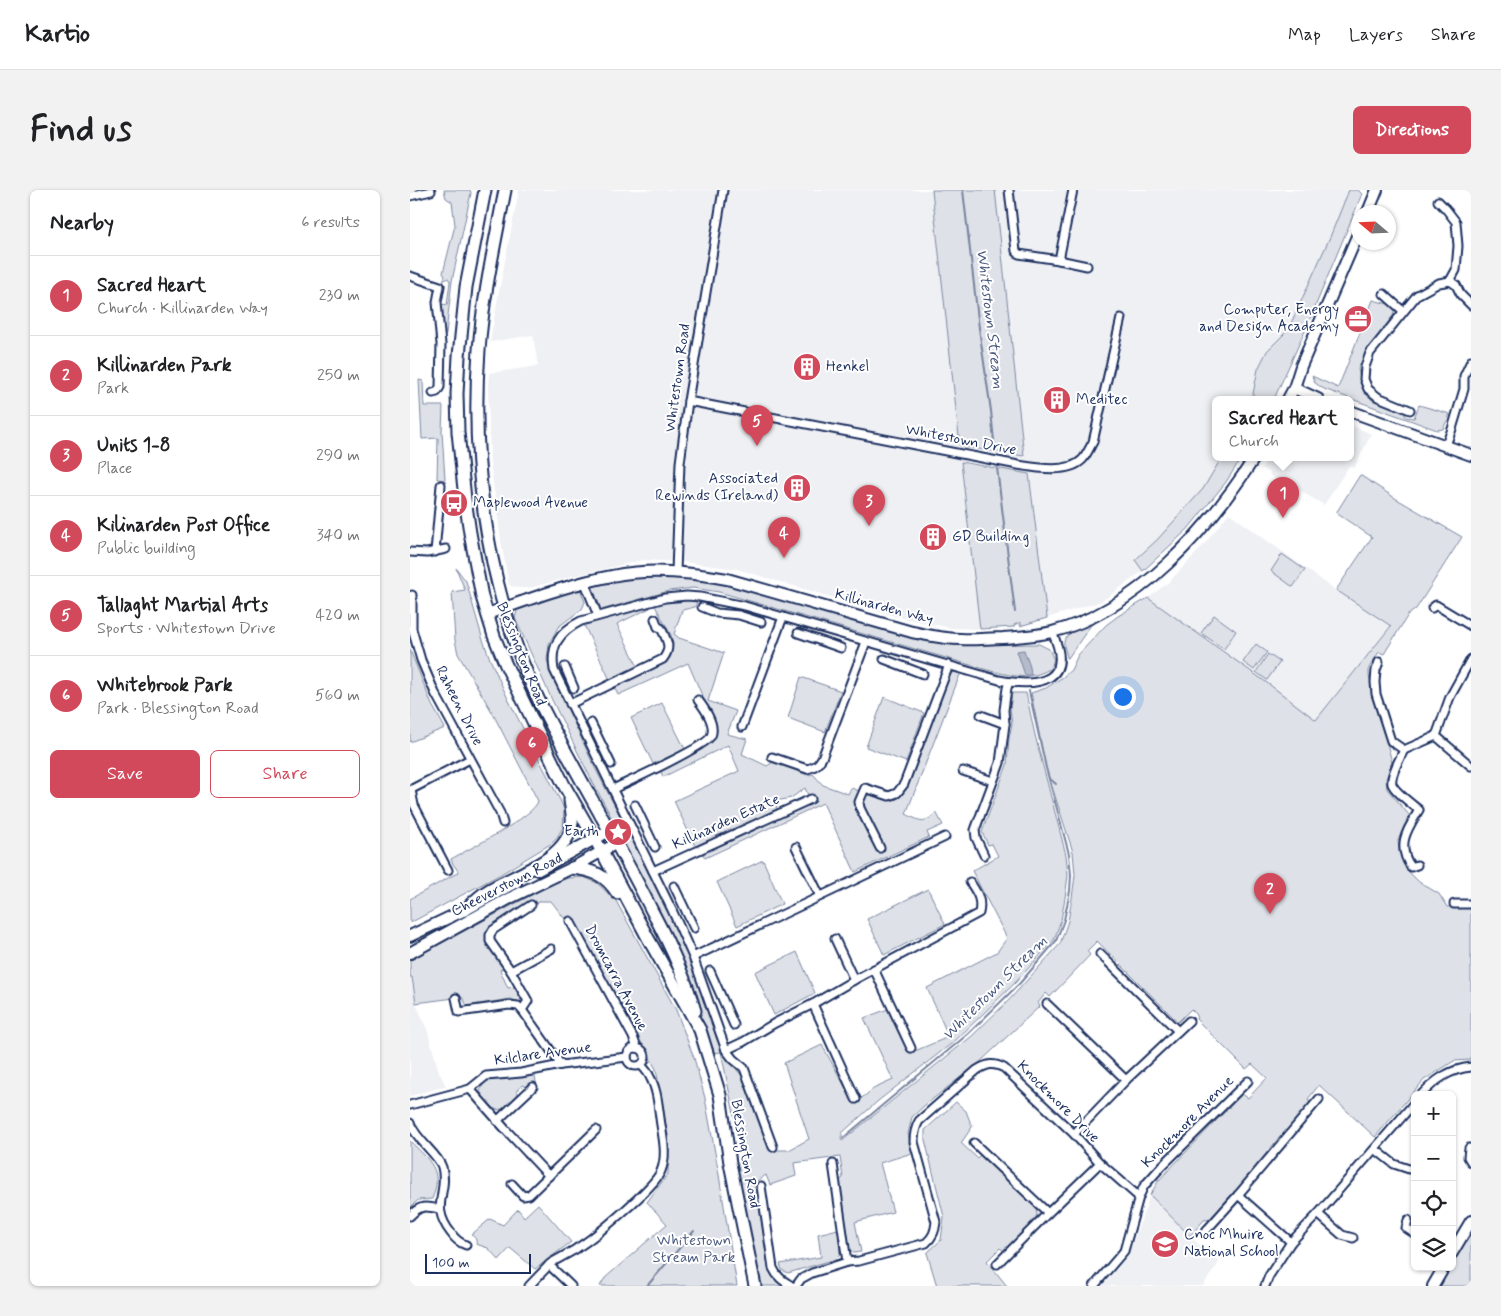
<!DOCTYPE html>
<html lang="en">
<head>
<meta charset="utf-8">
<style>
  body { margin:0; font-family:Mynerve,sans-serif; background:#f2f2f2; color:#202124 }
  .controls { position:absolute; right:15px; bottom:15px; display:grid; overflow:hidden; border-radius:8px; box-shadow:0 1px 4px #0004 }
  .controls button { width:45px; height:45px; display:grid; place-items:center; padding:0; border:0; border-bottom:1px solid #e0e0e0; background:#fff; color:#202124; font:25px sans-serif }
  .compass { position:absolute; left:941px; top:15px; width:45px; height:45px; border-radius:50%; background:#fff; box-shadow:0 1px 4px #0004; rotate:289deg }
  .scale { position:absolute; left:15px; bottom:12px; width:106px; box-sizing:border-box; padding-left:5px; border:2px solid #1b2f5e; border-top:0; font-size:14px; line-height:18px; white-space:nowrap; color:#1b2f5e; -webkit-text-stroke:4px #fff; paint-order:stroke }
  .you { position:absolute; left:712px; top:506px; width:18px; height:18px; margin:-12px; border:4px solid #fff; border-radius:50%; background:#1a73e8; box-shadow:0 0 0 8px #1a73e833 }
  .badge { display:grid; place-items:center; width:32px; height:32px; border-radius:50%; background:#d1495b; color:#fff; font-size:16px; font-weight:700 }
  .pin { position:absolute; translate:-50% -41px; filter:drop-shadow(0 1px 2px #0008) }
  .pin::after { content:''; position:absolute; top:26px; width:18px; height:15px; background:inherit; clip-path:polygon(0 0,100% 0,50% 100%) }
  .popup { position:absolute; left:802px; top:206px; width:142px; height:65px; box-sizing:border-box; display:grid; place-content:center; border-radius:8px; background:#fff; filter:drop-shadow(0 1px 4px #0005); font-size:16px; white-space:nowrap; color:#757577 }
  .popup b { font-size:19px; color:#202124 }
  .popup::after { content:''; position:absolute; left:50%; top:100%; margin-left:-10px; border:10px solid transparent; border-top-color:#fff }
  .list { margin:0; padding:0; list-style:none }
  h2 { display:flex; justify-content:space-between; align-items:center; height:65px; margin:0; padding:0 20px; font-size:21px }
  h2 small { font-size:16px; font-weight:400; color:#757577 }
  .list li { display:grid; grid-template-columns:32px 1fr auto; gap:15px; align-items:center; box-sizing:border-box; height:80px; padding:0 20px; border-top:1px solid #e0e0e0 }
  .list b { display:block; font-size:19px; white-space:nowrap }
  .list p { margin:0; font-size:16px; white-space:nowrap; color:#757577 }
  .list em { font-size:16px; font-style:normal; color:#757577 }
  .actions { display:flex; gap:10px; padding:15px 20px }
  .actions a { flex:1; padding:11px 0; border:1px solid #d1495b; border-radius:8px; text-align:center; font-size:18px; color:#d1495b }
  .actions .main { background:#d1495b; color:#fff }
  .icon { flex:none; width:28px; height:28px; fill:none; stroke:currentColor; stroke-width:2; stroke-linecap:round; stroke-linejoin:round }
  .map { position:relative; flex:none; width:1061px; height:1096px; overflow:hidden; border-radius:8px }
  header { display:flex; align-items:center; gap:30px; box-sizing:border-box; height:70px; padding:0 25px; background:#fff; border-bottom:1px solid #e0e0e0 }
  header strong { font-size:24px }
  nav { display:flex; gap:28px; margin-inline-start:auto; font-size:18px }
  .intro { display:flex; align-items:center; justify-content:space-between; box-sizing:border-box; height:120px; padding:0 30px }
  h1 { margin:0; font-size:35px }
  .button { padding:12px 22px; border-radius:8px; background:#d1495b; color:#fff; font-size:18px; font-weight:700 }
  main { display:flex; gap:30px; padding:0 30px }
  aside { flex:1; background:#fff; border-radius:8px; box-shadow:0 1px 4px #0004 }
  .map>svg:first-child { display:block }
</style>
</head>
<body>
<header>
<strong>Kartio</strong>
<nav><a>Map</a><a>Layers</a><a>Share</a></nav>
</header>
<div class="intro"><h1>Find us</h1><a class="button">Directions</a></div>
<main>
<aside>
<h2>Nearby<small>6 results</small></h2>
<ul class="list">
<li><span class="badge">1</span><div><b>Sacred Heart</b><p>Church · Killinarden Way</p></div><em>230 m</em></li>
<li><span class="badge">2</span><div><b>Killinarden Park</b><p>Park</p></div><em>250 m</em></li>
<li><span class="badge">3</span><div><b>Units 1-8</b><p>Place</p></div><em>290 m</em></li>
<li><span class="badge">4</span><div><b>Kilinarden Post Office</b><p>Public building</p></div><em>340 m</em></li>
<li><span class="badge">5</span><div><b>Tallaght Martial Arts</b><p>Sports · Whitestown Drive</p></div><em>420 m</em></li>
<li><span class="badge">6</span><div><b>Whitebrook Park</b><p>Park · Blessington Road</p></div><em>560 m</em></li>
</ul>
<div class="actions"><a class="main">Save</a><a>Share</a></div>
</aside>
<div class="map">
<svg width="1061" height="1096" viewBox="0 0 1061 1096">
  <rect width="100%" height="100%" fill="#fff"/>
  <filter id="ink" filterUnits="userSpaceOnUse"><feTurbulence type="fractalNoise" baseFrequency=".02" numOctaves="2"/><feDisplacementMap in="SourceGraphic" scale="10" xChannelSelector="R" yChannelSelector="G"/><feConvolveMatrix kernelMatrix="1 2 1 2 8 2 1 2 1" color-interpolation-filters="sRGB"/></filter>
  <g filter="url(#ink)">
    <!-- built -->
    <g fill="#eff0f4">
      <polygon points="109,0 522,0 550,256 613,266 585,0 939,0 920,47 878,140 857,161 848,179 842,209 806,209 806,267 812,267 793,299 747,350 725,369 733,381 692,411 637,428 619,284 559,272 551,272 570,439 541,438 488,427 327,379 273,372 233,370 167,385 119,398 109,398 99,395 92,357 80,272 78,197 79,183 128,176 123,145 80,152 88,107"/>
      <polygon points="941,235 961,244 944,278 939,276 914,315 873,291 872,292 859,285 860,283 852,278 858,267 940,267"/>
      <polygon points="819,323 928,402 981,435 906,530 738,408 759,392 792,357"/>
      <polygon points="0,787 2,787 6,814 17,839 29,882 36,896 0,906"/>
      <polygon points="740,1005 796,1062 810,1071 793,1096 692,1096 718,1066"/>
    </g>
    <!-- green -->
    <g fill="#dee1e7" stroke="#7c88a2">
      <polygon points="34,0 60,0 61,3 42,91 36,143 34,147 31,114 37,115 40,91 38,88 33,91 35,86 33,83 45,35 42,12 36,8"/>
      <polygon points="522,0 585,0 614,266 550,256"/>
      <polygon points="939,0 948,0 952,4 895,141 864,209 842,209 848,179 857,161 878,140 920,47"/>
      <polygon points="963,110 978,114 985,119 983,126 956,161 948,179 952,197 962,210 994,222 996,227 1004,228 1009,215 1040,224 1033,239 1027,240 914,199 905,193 902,186 928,198"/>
      <polygon points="9,190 13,191 14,216 33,216 32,241 35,290 27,289 28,248 12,249"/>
      <polygon points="812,267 832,267 816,292 778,339 733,381 725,370 747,350 793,299"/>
      <polygon points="551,272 619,284 637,428 610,436 611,432 604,435 604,437 570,439"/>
      <polygon points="950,285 985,308 1052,347 1006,419 998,425 974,464 969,462 959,478 959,486 982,572 976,589 977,599 1000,626 988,650 989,661 996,679 1009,692 1029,704 1037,717 1061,716 1061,870 1044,871 1014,890 965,947 909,895 898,909 900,914 803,1029 794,1030 780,1046 740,1005 749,990 832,904 838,908 857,888 842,874 836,879 786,829 787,825 781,819 768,832 687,751 677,761 680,765 640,807 636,803 628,813 630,816 570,872 515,915 502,927 498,944 502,963 470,973 483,1022 445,1032 451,1062 443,1063 438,1057 429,991 433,988 430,967 384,973 386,986 360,995 356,985 344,993 348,1008 359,1080 367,1092 372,1096 349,1096 327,975 333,968 311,862 305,863 288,825 250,751 214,651 181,589 142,510 105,428 108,417 164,400 171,401 175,412 172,419 148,437 139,454 137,470 150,502 184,576 244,691 279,768 300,826 306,847 311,859 311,862 335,889 360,960 379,960 399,949 374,873 412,855 444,913 456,905 461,900 483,890 454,828 478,819 500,863 536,848 537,843 517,798 587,762 597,748 562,681 588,666 582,654 578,655 572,642 597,575 599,548 602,534 600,518 602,503 616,503 625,545 656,665 658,685 655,708 651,730 644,750 605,793 546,850 468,911 432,943 432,951 562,846 600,809 650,754 658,731 662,708 665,685 663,662 636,578 621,503 636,498 653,487 661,480 668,465 696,435 708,426 738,408 860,495 906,530 981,436 926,400 962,347 926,323"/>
      <polygon points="872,364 895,380 883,397 861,381"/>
      <path d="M46 378 56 391 72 447 80 469 98 509 152 614 154 620 153 637 146 649 142 653 91 684 0 733V709L49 682 43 674 41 669C57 660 125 626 128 611L82 522 48 464 45 450 42 402 55 400Z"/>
      <path d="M268 385 305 388 501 447 546 455 629 454 639 459 644 470 640 479C617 491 605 486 581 481L309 402 283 398 259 401 191 420 182 395C212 387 238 386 268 385Z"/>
      <path d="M288 409 285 417 272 420 264 444 269 448 314 463 298 511 326 521 317 544 337 549 332 564 357 576 363 572 398 585 403 584 413 595 438 604 441 598C451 601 478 614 487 609 492 606 495 601 498 596L537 490 540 485 547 480 551 482 496 624C510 631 515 635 526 622L533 635 517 642 519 647 445 682 413 613 295 668 292 662 400 610 395 598 381 608 366 611 367 619 285 656 264 611 329 581 318 555 253 587 250 579 301 553 304 550 307 540 278 473 208 505 204 497 255 473 261 465 263 454 261 445 244 414 259 411Z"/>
      <polygon points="240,414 240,418 207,434 228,477 200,490 174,435"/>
      <polygon points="804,425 826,441 814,459 791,443"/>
      <path d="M681 435 658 468H657C657 463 653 457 654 452 656 441 672 438 681 435Z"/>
      <polygon points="846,454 857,462 844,480 833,472"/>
      <polygon points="0,460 22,515 35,538 0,552"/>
      <polygon points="858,464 870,472 857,490 846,482"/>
      <polygon points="391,487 431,501 415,542 378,528"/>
      <polygon points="474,507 514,523 496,572 456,557"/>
      <polygon points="252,513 275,559 243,574 221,528"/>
      <polygon points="353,670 372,714 327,736 307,692"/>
      <polygon points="174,687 187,693 206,711 266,820 284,868 295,908 308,979 327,1096 190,1096 195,1088 257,1034 237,1012 258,984 258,946 246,879 163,728 158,733 141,711 130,711 76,744 93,778 90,780 98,798 105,797 111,807 110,812 100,809 57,816 52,807 6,813 2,787 0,787 0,770 142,694 158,688"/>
      <polygon points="518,699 535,734 474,765 457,729"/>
      <polygon points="387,762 405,803 364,825 345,782"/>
      <polygon points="125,886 127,898 123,895 117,897 113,895 107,900 108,904 93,919 86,920 74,909 70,901 75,891"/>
      <polygon points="546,912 556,921 562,937 551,953 567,968 570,965 626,1018 627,1025 624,1031 594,1061 590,1058 577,1071 597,1096 527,1096 517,1063 531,1050 534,1027 515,950 515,940"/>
      <path d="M0 951C19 970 34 980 22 1009L8 1010 0 1018Z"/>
      <path d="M128 1014 161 1052 125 1079 100 1058 89 1070 78 1058 66 1054C67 1050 65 1047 61 1045L80 1029 93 1035 108 1019 114 1027Z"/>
      <polygon points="428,1039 430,1065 426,1069 378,1083 372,1080 370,1074 411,1067 408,1044"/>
      <polygon points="1061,1042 1061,1096 1030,1096 1040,1077 1042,1077 1042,1074"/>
    </g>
    <!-- water -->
    <polygon fill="#b5bbca" stroke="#77839f" points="614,460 620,477 621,485 615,485 607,461"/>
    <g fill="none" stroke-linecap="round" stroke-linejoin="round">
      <!-- stream -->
      <g stroke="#77839f" stroke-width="2">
        <polyline points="553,0 569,138 581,221 585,261"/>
        <polyline points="587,278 605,422"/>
        <polyline points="640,589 646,594"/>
        <polyline points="433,948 558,844 610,793 646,751 654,730 660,701 661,685 659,664 636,578 619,501"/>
        <polyline points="237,1096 284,1041"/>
      </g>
      <defs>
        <g id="street">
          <polyline points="599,0 606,61 609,64 649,70 663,0"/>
          <polyline points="0,6 21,1"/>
          <polyline points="1028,11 1036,19 1046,32 1048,56 1046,80 1040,91"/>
          <polyline points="649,70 677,76"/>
          <polyline points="0,86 30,96 27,112 31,154 30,197 27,202 23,203"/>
          <polyline points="974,104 993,121"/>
          <path d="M278 211 608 275C626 278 659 284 673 269 677 264 680 257 683 252L711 128"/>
          <polyline points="1000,220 968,207 958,199 954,189 955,177 960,163 1007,105 1029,93 1040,91 1046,95 1051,105 1061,115"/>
          <polyline points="1036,255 1042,239 1054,199 1054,186 1061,171"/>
          <polyline points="0,362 17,363 36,359"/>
          <polyline points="25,362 31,295"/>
          <polyline points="266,382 270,273 278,211 313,0"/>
          <polyline points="175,393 188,426"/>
          <polyline points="2,405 2,439 11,470 25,503 90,623 93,633"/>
          <polyline points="292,417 307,423 329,425 351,432"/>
          <polyline points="1022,418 1026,415 1061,436"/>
          <polyline points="388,443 431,458"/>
          <polyline points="474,469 513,484"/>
          <polyline points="969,472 966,480 965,492 966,504 981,551 994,560"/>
          <polyline points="155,477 164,498"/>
          <path d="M160 514 253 469C262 457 257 451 251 438L248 437 245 429"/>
          <polyline points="571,525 595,534"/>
          <polyline points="181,533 201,574"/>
          <polyline points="332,537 373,427"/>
          <polyline points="1026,546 1061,576"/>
          <path d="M362 567 397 579C405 577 408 575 412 568L456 452"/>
          <polyline points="553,581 583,591"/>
          <path d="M203 599C218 592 297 556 301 546 306 535 295 519 288 510"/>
          <polyline points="0,600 60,569"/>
          <polyline points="1,600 4,615 38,680"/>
          <polyline points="225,615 245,657"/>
          <polyline points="386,657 410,706"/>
          <polyline points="470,658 450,618 449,612 455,598 479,606 487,603 494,594 539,475"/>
          <polyline points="574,665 566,648 565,640 590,573 595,534 594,520 597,498 599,492"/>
          <path d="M1007 675 1001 677C986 655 997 640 1009 620 1003 615 985 602 982 594 980 586 990 568 994 560L1026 546 1040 507 1061 469"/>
          <polyline points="243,681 401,609"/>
          <path d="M560 692C567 703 572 709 569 723L444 790 403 814 365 833 333 852 316 860 283 767 262 720 144 480C140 456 149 442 171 431L255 408 277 406 290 407 335 416 589 490C630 498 665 491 642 442"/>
          <polyline points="264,696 284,738"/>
          <polyline points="1044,714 1061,714"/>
          <polyline points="160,731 223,847 227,858"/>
          <polyline points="425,749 444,790"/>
          <polyline points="690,764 768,841"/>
          <polyline points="283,767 535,647"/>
          <polyline points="464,779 501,858"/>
          <polyline points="101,781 141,759"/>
          <polyline points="300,781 324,835"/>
          <polyline points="46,808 49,822 99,815 108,816 112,820 151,875"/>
          <polyline points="403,814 446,909"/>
          <polyline points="637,814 716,890"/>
          <polyline points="112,820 118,811 101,781 80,751 80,745 83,740 121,715"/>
          <circle cx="226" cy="867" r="9"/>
          <polyline points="316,860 323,869 334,878 363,957"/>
          <polyline points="60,899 96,940 139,986"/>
          <path d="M1011 905C1025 890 1040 879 1061 877"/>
          <polyline points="0,915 60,899 76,886 111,883 151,875 217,867"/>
          <polyline points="87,931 123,897"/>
          <path d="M0 933C6 950 28 964 32 977 39 1003 19 1015 41 1043 45 1049 50 1053 56 1055"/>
          <polyline points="664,944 716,890 779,831"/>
          <polyline points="564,953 638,1023"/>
          <polyline points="1059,958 1058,967 1061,972"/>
          <polyline points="965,959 984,974 999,979"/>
          <polyline points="423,974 437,1072"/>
          <polyline points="102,994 113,1006 119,1005 186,940"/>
          <path d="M351 996 363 1078C367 1087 373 1091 382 1096"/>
          <polyline points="828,1005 881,1052"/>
          <polyline points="908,1024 932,1045 943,1048"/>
          <path d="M0 1026C10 1015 15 1016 29 1019"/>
          <polyline points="998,1030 996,1038 1005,1044"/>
          <polyline points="794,1043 828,1005 909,909"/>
          <path d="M167 1058C184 1048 245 997 251 981 258 964 252 945 250 928 248 914 247 899 240 887 238 882 234 878 231 875"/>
          <polyline points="587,1074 638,1023 690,973"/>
          <polyline points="139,1075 161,1096"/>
          <polyline points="119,1096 141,1073 166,1059"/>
          <path d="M386 1096 391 1089 402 1083 437 1072 449 1071 516 1053C523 1047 525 1041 526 1032L504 952C504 944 505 938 509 931L567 880C577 874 583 872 594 878L664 944 690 973 729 1007"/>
          <polyline points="684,1096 714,1061 729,1007 734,996 752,976 838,891"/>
          <polyline points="855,1096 859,1086 881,1052 908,1024 1005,912"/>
        </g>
        <g id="secondary">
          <polyline points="958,22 967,0"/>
          <polyline points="884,198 908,209"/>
          <polyline points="878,209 884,198 891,176 948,44"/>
          <polyline points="940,221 1061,265"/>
          <path d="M77 424C118 410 159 394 202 386 240 378 279 382 317 389L502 442C518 445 534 449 551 449 564 450 579 448 593 448 609 447 625 446 642 442 728 420 798 339 845 267"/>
          <polyline points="128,680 199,641"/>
          <polyline points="0,746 55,720 106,692"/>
          <polyline points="0,763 100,708 162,678 207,653"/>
          <polyline points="1042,1063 1061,1031"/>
          <polyline points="1023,1096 1034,1077"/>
        </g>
        <g id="primary">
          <polyline points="75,0 56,97 49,166 47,204 48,242 55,309 60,343 72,407 84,446 95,473 132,550 154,595 185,649 239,750 290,840 310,905 320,973 345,1096"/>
          <path d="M95 0C85 53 73 106 69 160 60 279 79 409 132 517 167 586 208 652 242 721 259 753 275 786 285 821"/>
          <path d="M162 678C183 680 196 685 207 703"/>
          <path d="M55 720C62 713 70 705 79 700 106 684 158 669 162 633 163 626 161 618 160 610"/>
        </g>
      </defs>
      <!-- street casing -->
      <use href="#street" stroke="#1b2f5e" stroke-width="11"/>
      <!-- secondary casing -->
      <use href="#secondary" stroke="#1b2f5e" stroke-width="14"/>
      <!-- primary casing -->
      <use href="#primary" stroke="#1b2f5e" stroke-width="15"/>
      <!-- street -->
      <use href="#street" stroke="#fff" stroke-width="7"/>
      <!-- secondary -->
      <use href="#secondary" stroke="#fff" stroke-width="10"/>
      <!-- primary -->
      <use href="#primary" stroke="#fff" stroke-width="11"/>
    </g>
  </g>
  <!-- icons -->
  <defs>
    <symbol id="office-disc" viewBox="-11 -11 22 22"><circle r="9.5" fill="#d1495b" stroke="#fff"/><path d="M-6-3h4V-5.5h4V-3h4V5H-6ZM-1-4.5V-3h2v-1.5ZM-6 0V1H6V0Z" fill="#fff"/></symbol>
    <symbol id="building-disc" viewBox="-11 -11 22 22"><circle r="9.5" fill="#d1495b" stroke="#fff"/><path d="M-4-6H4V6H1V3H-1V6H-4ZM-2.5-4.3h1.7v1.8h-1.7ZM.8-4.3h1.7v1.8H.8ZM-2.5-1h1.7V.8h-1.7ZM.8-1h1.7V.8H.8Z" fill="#fff"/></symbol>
    <symbol id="bus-disc" viewBox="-11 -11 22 22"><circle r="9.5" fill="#d1495b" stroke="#fff"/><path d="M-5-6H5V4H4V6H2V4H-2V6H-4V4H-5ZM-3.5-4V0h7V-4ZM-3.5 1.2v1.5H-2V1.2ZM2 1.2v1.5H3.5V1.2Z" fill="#fff"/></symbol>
    <symbol id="sight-disc" viewBox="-11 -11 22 22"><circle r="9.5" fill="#d1495b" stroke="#fff"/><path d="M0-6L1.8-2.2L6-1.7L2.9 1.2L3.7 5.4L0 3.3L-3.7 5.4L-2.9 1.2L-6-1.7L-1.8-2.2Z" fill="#fff"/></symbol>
    <symbol id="school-disc" viewBox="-11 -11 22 22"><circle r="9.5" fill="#d1495b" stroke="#fff"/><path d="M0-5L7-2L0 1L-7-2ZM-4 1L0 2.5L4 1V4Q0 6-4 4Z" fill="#fff"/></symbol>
  </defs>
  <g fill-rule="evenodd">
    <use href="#office-disc" x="932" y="113" width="32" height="32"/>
    <use href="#building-disc" x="381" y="161" width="32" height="32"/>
    <use href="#building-disc" x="631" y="194" width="32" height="32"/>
    <use href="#building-disc" x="371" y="282" width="32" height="32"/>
    <use href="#bus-disc" x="28" y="297" width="32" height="32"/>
    <use href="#building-disc" x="507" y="331" width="32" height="32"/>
    <use href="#sight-disc" x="192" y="626" width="32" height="32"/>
    <use href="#school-disc" x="739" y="1038" width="32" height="32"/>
  </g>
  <g text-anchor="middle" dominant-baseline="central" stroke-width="4" stroke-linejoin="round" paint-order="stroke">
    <!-- poi labels -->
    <g font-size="15" fill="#1b2f5e" stroke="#fff" text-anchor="start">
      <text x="929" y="120" text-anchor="end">Computer, Energy<tspan x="929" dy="17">and Design Academy</tspan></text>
      <text x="416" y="177">Henkel</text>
      <text x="666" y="210">Meditec</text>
      <text x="368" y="289" text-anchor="end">Associated<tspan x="368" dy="17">Rewinds (Ireland)</tspan></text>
      <text x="63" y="313">Maplewood Avenue</text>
      <text x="542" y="347">GD Building</text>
      <text x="189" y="642" text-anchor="end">Earth</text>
      <text x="774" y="1045">Cnoc Mhuire<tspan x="774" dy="17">National School</tspan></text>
    </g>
    <!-- street labels -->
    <g font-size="15" fill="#1b2f5e" stroke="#fff">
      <text transform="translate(268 188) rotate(-82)">Whitestown Road</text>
      <text transform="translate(551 250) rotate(11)">Whitestown Drive</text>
      <text transform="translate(474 417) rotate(15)">Killinarden Way</text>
      <text transform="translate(111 464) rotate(68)">Blessington Road</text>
      <text transform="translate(49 516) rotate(63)">Raheen Drive</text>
      <text transform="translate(316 632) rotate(-24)">Killinarden Estate</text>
      <text transform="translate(97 695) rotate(-27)">Cheeverstown Road</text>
      <text transform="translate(206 788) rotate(62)">Dromcarra Avenue</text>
      <text transform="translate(133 864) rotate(-8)">Kilclare Avenue</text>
      <text transform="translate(648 912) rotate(45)">Knockmore Drive</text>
      <text transform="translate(778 932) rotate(-45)">Knockmore Avenue</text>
      <text transform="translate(335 964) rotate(80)">Blessington Road</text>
    </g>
    <!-- park labels -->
    <g font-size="15" fill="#4c5c80" stroke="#fff">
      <text x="284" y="1051">Whitestown<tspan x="284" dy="17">Stream Park</tspan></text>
    </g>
    <!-- water labels -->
    <g font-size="16" font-style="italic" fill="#49597e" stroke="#fff">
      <text transform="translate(580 129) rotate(83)">Whitestown Stream</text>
      <text transform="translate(585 798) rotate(-45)">Whitestown Stream</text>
    </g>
  </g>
</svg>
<div class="controls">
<button>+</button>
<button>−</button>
<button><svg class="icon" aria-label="locate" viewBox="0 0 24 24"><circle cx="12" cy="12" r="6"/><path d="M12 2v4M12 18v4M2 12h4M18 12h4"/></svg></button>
<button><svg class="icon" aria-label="layers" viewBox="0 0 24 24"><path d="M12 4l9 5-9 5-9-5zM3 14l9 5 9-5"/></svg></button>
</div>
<svg class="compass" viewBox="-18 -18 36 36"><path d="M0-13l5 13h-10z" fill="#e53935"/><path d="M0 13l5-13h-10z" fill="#757577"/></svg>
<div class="scale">100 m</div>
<div class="you"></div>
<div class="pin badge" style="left:873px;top:328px">1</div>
<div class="popup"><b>Sacred Heart</b>Church</div>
<div class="pin badge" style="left:860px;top:724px">2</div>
<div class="pin badge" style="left:459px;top:336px">3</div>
<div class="pin badge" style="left:374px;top:368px">4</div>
<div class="pin badge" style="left:347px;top:256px">5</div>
<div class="pin badge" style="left:122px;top:578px">6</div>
</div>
</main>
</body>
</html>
